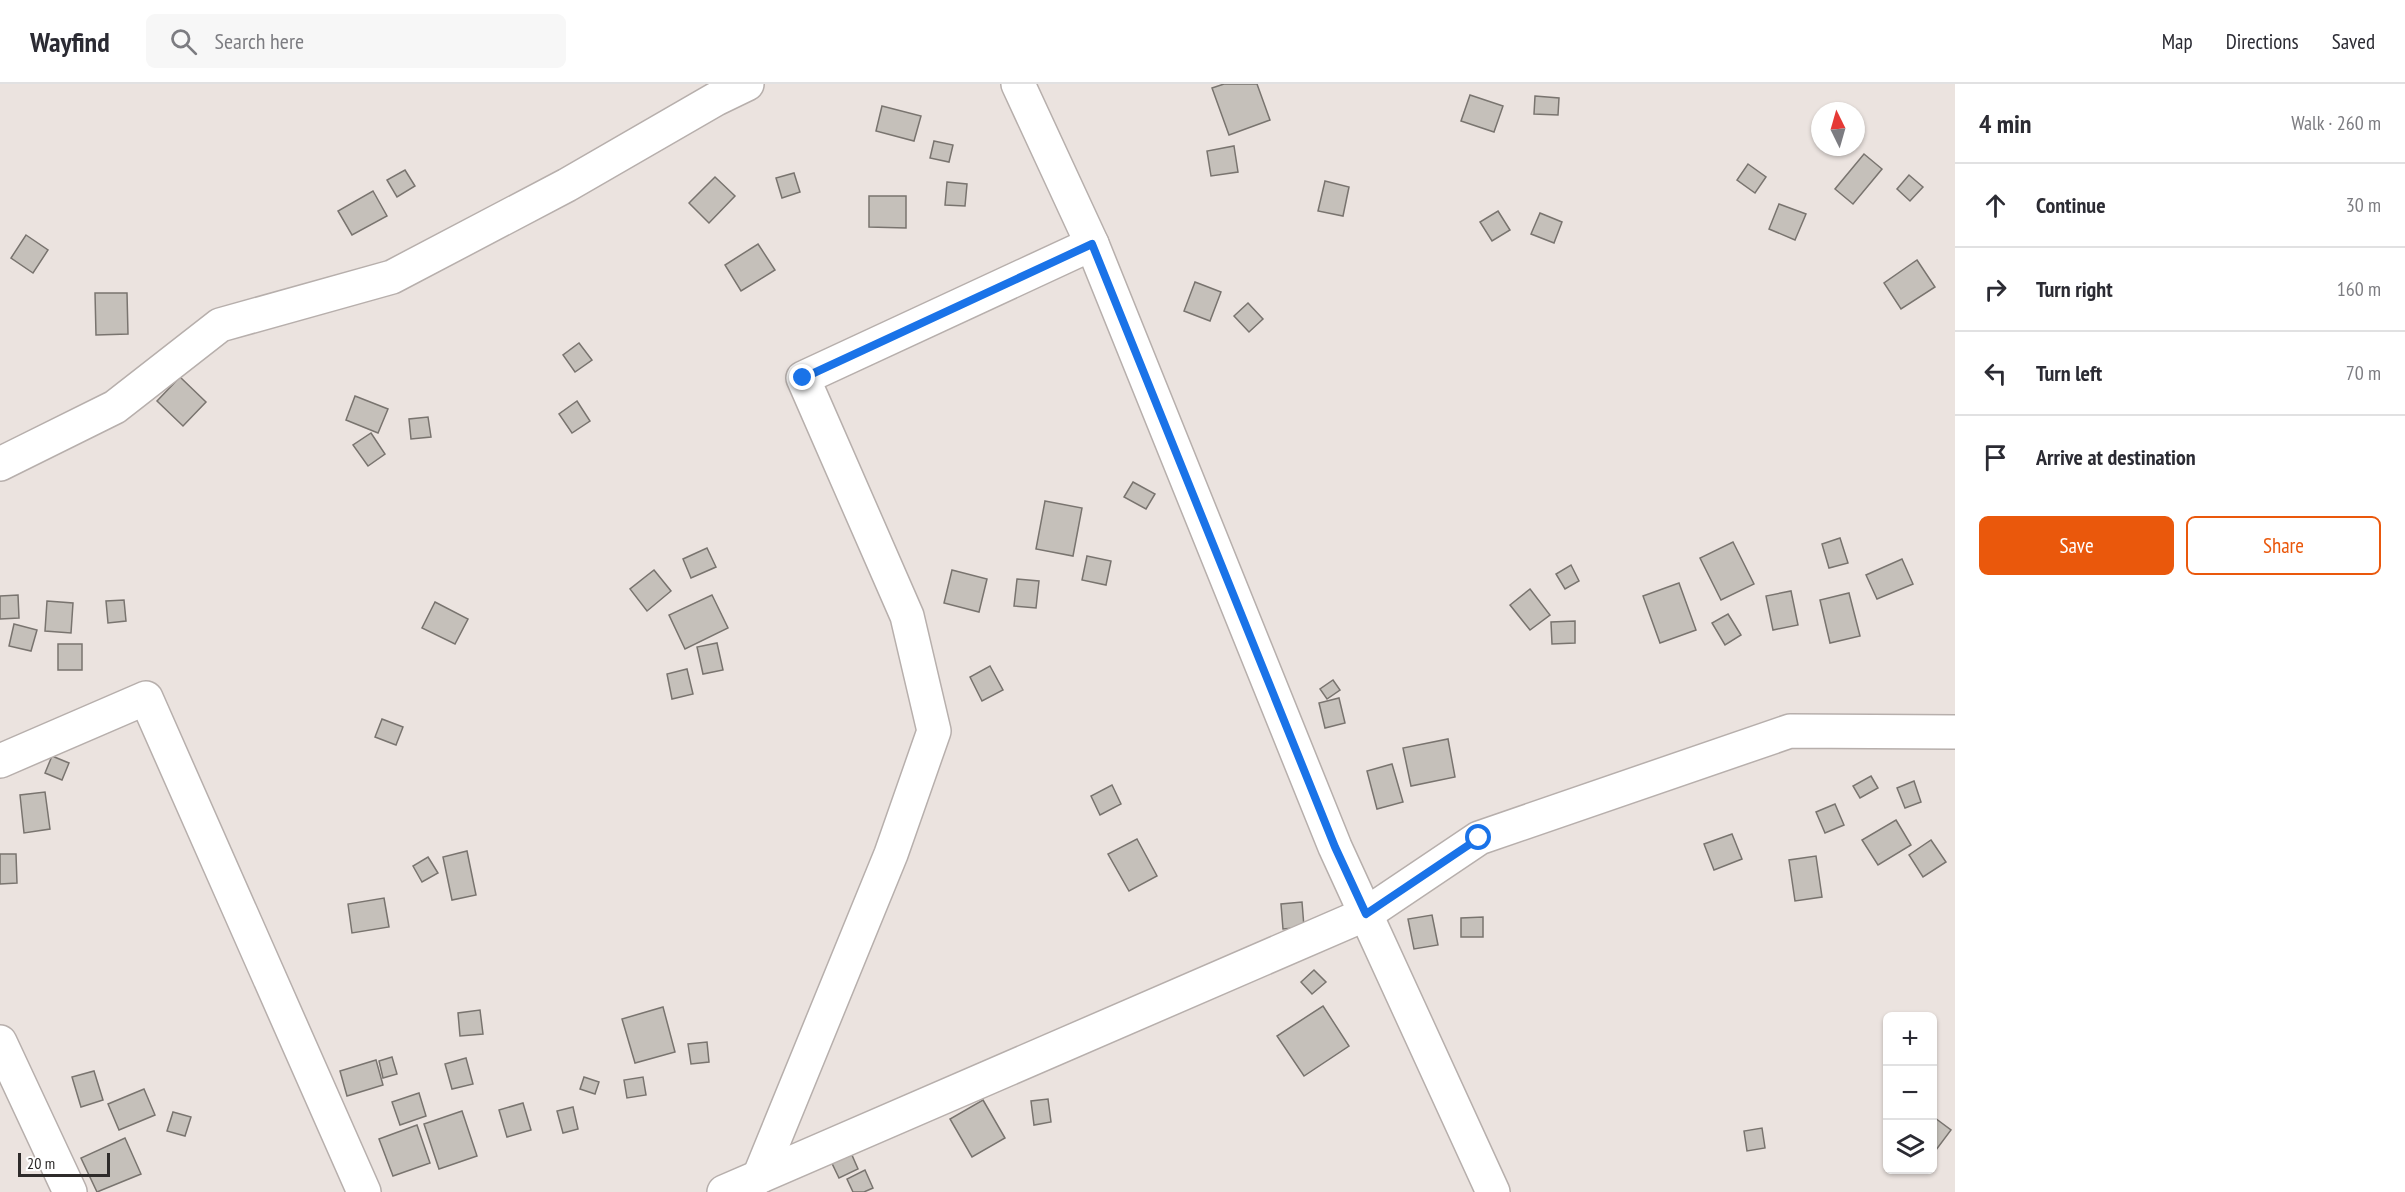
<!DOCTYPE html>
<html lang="en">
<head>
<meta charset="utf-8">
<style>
  body { margin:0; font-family:"PT Sans Narrow",sans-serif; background:#f7f7f7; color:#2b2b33 }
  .controls { position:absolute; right:18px; bottom:18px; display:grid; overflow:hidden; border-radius:9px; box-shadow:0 2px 4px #0004 }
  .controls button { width:54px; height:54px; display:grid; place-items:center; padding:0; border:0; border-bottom:2px solid #e1e1e2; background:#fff; color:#2b2b33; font:30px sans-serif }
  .compass { position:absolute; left:1811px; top:18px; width:54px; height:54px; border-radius:50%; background:#fff; box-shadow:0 2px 4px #0004; rotate:355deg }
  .scale { position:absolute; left:18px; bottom:15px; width:92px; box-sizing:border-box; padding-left:6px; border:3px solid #2e2b2a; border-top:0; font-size:16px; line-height:21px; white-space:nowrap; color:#2e2b2a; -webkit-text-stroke:4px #fff; paint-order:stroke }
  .stop { position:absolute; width:18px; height:18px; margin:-14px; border:4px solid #1a73e8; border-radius:50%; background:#fff }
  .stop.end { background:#1a73e8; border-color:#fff; box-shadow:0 2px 6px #0008 }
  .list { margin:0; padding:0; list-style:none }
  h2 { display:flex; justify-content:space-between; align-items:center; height:78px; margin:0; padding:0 24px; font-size:26px }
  h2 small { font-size:20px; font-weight:400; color:#7c7c81 }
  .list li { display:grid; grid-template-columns:39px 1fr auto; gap:18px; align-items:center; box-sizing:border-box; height:84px; padding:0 24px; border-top:2px solid #e1e1e2 }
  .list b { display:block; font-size:22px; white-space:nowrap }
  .list em { font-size:20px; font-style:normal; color:#7c7c81 }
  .actions { display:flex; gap:12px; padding:18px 24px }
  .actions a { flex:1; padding:14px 0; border:2px solid #ea580c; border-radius:9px; text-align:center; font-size:21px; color:#ea580c }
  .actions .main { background:#ea580c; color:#fff }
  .icon { flex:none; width:33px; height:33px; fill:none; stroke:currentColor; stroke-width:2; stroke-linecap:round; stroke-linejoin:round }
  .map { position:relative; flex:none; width:1955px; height:1108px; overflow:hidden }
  header { display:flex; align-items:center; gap:36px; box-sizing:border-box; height:84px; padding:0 30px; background:#fff; border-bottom:2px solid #e1e1e2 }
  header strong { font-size:28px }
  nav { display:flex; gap:33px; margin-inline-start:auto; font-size:21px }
  .search { width:420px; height:54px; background:#f7f7f7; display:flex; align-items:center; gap:15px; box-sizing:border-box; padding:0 21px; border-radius:9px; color:#7c7c81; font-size:22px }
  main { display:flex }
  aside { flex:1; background:#fff }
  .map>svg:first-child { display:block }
</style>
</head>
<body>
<header>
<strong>Wayfind</strong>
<div class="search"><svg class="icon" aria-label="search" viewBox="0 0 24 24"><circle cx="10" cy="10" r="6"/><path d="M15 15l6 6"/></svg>Search here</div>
<nav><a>Map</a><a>Directions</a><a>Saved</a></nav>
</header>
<main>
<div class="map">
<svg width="1955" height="1108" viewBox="0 0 1955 1108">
  <rect width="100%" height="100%" fill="#ebe3df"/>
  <!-- building -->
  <g fill="#c5c0ba" stroke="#79746f" stroke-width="1.5">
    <polygon points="1224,0 1257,0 1270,36 1229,51 1212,4"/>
    <polygon points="1470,11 1503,22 1494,48 1461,37"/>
    <polygon points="1535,12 1559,14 1558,31 1534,30"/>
    <polygon points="882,22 921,32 914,57 876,47"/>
    <polygon points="934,57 953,61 949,78 930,74"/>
    <polygon points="1234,62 1238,88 1211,92 1207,67"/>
    <polygon points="1864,70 1882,85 1853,120 1835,105"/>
    <polygon points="1748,80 1766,93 1755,109 1737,96"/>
    <polygon points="405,86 415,102 397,113 387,96"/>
    <polygon points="794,89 800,108 782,114 776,94"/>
    <polygon points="1909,91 1923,103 1910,117 1897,105"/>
    <polygon points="715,93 735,112 709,139 689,119"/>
    <polygon points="1325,97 1349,103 1343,132 1318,127"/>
    <polygon points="947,98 967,100 965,122 945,121"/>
    <polygon points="373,107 387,132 352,151 338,127"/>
    <polygon points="869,112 906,112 906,144 869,143"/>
    <polygon points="1779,120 1806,130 1795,156 1769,145"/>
    <polygon points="1498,127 1510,146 1492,157 1480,138"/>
    <polygon points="1540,129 1562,138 1554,159 1531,150"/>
    <polygon points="26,151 48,166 33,189 11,174"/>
    <polygon points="758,160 775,186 741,207 725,181"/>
    <polygon points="1917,176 1935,203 1901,225 1884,199"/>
    <polygon points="1195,198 1221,208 1210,237 1184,227"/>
    <polygon points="95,209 127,209 128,250 96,251"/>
    <polygon points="1248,219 1263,235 1249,248 1234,232"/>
    <polygon points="579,259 592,276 575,288 563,271"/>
    <polygon points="180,293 206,318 183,342 157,317"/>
    <polygon points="355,312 388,325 378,349 346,336"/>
    <polygon points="577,317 590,337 572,349 559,330"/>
    <polygon points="428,333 431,353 411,355 409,335"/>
    <polygon points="371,349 385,370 368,382 353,361"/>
    <polygon points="1133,398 1155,410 1146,425 1124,413"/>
    <polygon points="1045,417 1082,424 1073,472 1036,465"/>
    <polygon points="1840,454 1848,479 1829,484 1822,460"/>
    <polygon points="1733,458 1754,500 1721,516 1700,474"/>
    <polygon points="707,464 716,483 691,494 683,475"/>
    <polygon points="1087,472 1111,477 1106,501 1082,496"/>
    <polygon points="1902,475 1913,500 1877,515 1866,491"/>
    <polygon points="1571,481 1579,497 1565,505 1556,490"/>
    <polygon points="654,486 671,507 647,527 630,505"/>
    <polygon points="952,486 987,495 979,528 944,519"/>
    <polygon points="1017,495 1039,497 1036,524 1014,522"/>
    <polygon points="1679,499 1696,546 1660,559 1643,512"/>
    <polygon points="1530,505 1550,531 1530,546 1510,521"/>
    <polygon points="1791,507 1798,541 1773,546 1766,512"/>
    <polygon points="1849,509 1860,552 1830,559 1820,516"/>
    <polygon points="18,511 19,534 0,535 0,512"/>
    <polygon points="712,511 728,544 685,565 669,531"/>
    <polygon points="124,516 126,537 108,539 106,517"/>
    <polygon points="47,517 73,519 71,549 45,547"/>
    <polygon points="435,518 468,535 455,560 422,544"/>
    <polygon points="1728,530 1741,551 1725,561 1712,539"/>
    <polygon points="1575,537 1575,559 1552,560 1551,538"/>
    <polygon points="14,540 37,546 31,567 9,562"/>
    <polygon points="717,559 723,586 703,590 697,563"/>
    <rect x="58" y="560" width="24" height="26"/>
    <polygon points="990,582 1003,606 982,617 970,593"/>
    <polygon points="687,585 693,610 672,615 667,590"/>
    <polygon points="1333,596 1340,606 1327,615 1320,605"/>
    <polygon points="1339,614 1345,639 1325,644 1319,619"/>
    <polygon points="382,635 403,643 396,661 375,653"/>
    <polygon points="1448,655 1455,693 1411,702 1403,664"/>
    <polygon points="52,672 69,679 62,696 45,689"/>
    <polygon points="1392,680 1403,718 1377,725 1367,687"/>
    <polygon points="1871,692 1878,704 1860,714 1853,702"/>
    <polygon points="1914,697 1921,718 1905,724 1897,704"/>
    <polygon points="1112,701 1121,720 1100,731 1091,712"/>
    <polygon points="45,708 50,745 24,749 20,711"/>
    <polygon points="1835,720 1844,741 1825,749 1816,728"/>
    <polygon points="1896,736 1911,761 1878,781 1862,756"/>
    <polygon points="1732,750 1742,775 1714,786 1704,760"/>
    <polygon points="1137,755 1157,792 1129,807 1108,770"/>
    <polygon points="1931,756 1946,778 1923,793 1909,771"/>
    <polygon points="467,767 476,811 452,816 443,773"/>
    <polygon points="0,770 16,770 17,799 0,800"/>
    <polygon points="1816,772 1822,813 1795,817 1789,776"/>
    <polygon points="428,773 438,789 422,798 413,782"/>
    <polygon points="384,814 389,843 352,849 348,820"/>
    <polygon points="1302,818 1304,843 1283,845 1281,820"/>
    <polygon points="1432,831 1438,861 1414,865 1408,835"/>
    <polygon points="1483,833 1483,853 1461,853 1461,834"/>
    <polygon points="1314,886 1326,898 1312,910 1301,898"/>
    <polygon points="1323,922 1349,962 1304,992 1277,952"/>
    <polygon points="663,923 675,968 635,979 622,935"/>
    <polygon points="480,926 483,950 460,952 458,929"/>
    <polygon points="707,958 709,978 691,980 688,960"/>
    <polygon points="392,973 397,990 383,994 379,977"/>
    <polygon points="466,974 473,1000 452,1005 445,980"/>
    <polygon points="376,976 383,1001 347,1012 340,987"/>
    <polygon points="94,987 103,1016 81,1023 72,993"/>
    <polygon points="584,993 599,998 595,1010 580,1005"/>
    <polygon points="643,993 646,1011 627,1014 624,996"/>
    <polygon points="144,1005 155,1031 119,1046 108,1020"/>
    <polygon points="419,1009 426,1032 400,1041 392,1018"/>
    <polygon points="1048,1015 1051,1038 1034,1041 1031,1017"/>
    <polygon points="983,1016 1005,1054 972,1073 950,1035"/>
    <polygon points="523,1019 531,1046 507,1053 499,1026"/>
    <polygon points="573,1023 578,1045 563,1049 557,1027"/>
    <polygon points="462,1027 477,1072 439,1085 424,1040"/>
    <polygon points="173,1028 191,1033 185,1052 167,1047"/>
    <polygon points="1935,1034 1951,1046 1936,1066 1932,1063 1932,1037"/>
    <polygon points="417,1041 430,1079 393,1092 379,1055"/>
    <polygon points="1762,1044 1765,1064 1747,1067 1744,1047"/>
    <polygon points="125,1054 141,1090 97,1108 81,1074"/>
    <polygon points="848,1062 858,1085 839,1094 828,1071"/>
    <polygon points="865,1086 873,1104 864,1108 853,1108 847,1095"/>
  </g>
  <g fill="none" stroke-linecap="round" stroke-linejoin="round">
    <defs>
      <g id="minor">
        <polyline points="0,380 115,323 220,241 392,193 567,101 716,15 747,0"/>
        <polyline points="0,677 146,614 364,1108"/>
        <polyline points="0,958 70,1108"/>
        <polyline points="759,1093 891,770 934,647 907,532 803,294 1092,160"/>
        <polyline points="724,1108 1366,830 1479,754 1790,647 1955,648"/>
      </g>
      <polyline id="tertiary" points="1018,0 1092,160 1335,763 1493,1108"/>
    </defs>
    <!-- minor casing -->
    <use href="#minor" stroke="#b7afac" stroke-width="36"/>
    <!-- tertiary casing -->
    <use href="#tertiary" stroke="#b7afac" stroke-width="36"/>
    <!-- minor -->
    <use href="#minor" stroke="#fff" stroke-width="33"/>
    <!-- tertiary -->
    <use href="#tertiary" stroke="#fff" stroke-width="33"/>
  </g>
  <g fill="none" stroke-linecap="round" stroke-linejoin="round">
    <!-- route -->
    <polyline stroke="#1a73e8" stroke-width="8" points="803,294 1092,160 1335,763 1366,830 1479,754"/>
  </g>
</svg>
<div class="controls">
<button>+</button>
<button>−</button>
<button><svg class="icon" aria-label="layers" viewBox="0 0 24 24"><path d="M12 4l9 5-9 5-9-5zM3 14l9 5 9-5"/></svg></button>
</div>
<svg class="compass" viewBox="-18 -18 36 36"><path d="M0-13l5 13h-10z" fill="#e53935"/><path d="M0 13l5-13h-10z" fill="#7c7c81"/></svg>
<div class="scale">20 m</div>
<div class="stop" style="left:1479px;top:754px"></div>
<div class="stop end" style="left:803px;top:294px"></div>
</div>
<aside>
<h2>4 min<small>Walk · 260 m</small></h2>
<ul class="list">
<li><svg class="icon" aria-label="ahead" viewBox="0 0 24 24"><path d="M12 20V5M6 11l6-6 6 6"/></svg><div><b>Continue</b></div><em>30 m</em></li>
<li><svg class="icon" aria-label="right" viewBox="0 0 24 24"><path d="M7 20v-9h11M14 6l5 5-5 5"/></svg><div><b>Turn right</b></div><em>160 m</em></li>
<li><svg class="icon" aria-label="left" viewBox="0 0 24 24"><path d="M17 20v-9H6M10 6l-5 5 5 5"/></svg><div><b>Turn left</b></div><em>70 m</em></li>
<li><svg class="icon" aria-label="arrive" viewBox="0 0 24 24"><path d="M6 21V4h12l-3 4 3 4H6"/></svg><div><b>Arrive at destination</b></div></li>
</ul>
<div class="actions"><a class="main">Save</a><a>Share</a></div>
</aside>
</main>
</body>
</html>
